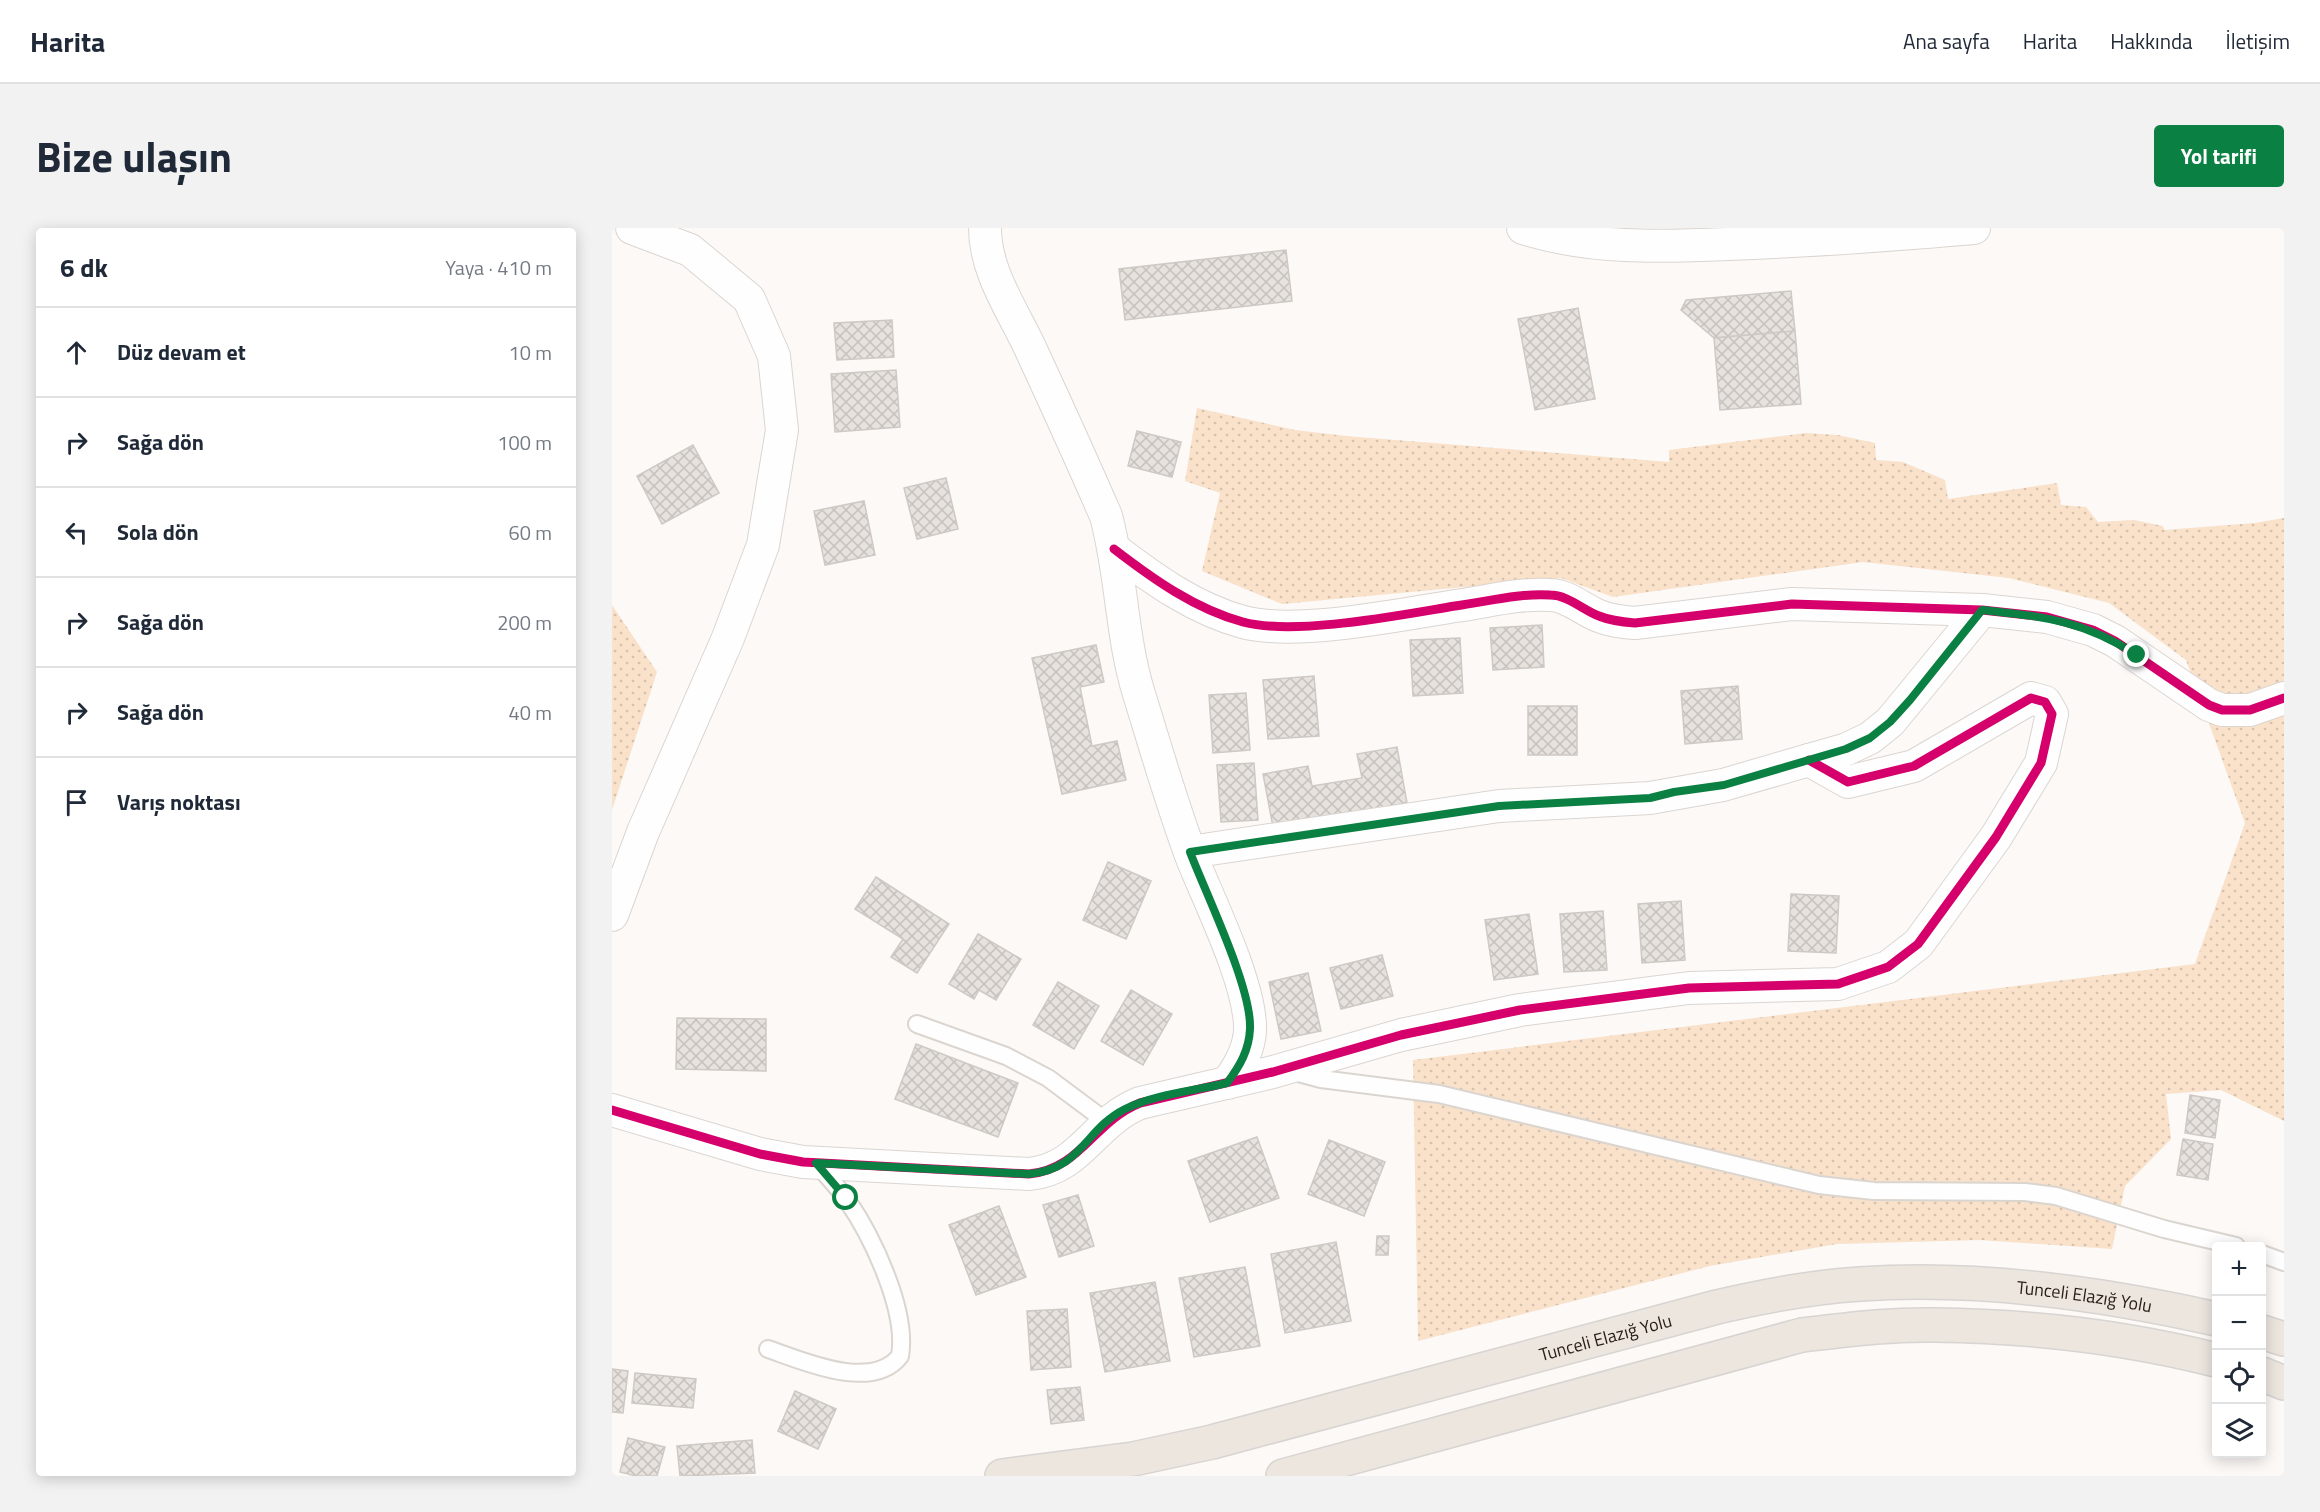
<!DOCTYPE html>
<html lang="tr">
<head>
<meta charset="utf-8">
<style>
  body { margin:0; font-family:"Titillium Web",sans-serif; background:#f2f2f3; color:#1f2937 }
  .controls { position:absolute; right:18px; bottom:18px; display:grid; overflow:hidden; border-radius:6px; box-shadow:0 3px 15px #0003 }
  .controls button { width:54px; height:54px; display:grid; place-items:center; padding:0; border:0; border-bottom:2px solid #e0e1e3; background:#fff; color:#1f2937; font:30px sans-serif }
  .stop { position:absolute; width:18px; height:18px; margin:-14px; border:4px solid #0b8043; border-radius:50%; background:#fff }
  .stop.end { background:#0b8043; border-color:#fff; box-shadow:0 2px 6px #0008 }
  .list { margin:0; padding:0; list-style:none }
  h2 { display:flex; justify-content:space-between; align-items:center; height:78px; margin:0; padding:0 24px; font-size:26px }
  h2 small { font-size:20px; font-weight:400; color:#747a83 }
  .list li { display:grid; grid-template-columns:39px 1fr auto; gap:18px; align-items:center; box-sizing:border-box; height:90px; padding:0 24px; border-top:2px solid #e0e1e3 }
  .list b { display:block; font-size:22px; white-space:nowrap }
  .list em { font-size:20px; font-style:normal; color:#747a83 }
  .icon { flex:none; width:33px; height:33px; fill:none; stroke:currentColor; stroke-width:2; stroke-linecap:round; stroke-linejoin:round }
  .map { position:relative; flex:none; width:1672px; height:1248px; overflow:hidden; border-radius:6px }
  header { display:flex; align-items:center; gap:36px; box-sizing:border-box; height:84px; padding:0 30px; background:#fff; border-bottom:2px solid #e0e1e3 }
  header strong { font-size:28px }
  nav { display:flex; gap:33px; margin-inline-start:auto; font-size:21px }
  .intro { display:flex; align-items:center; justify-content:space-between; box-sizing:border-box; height:144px; padding:0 36px }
  h1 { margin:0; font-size:42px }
  .button { padding:15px 27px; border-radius:6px; background:#0b8043; color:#fff; font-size:21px; font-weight:700 }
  main { display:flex; gap:36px; padding:0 36px }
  aside { flex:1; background:#fff; border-radius:6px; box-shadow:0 3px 15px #0003 }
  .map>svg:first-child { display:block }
</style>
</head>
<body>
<header>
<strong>Harita</strong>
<nav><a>Ana sayfa</a><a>Harita</a><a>Hakkında</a><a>İletişim</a></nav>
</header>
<div class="intro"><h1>Bize ulaşın</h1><a class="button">Yol tarifi</a></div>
<main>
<aside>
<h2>6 dk<small>Yaya · 410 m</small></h2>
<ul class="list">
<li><svg class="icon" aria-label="ahead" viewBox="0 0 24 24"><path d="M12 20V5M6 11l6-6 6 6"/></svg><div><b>Düz devam et</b></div><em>10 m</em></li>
<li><svg class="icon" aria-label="right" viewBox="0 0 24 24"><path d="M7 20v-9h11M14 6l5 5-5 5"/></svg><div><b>Sağa dön</b></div><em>100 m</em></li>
<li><svg class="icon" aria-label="left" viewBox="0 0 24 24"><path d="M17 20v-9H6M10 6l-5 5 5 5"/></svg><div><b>Sola dön</b></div><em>60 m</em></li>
<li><svg class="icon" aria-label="right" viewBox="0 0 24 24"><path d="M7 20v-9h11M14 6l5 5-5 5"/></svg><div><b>Sağa dön</b></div><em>200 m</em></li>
<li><svg class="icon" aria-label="right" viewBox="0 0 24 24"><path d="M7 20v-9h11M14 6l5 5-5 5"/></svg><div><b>Sağa dön</b></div><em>40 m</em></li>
<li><svg class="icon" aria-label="arrive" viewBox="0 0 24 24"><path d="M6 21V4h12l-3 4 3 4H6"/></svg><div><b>Varış noktası</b></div></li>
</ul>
</aside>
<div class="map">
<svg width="1672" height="1248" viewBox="0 0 1672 1248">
  <defs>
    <pattern id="grass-dots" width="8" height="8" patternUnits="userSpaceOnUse" patternTransform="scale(1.5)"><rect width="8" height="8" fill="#f9e1ca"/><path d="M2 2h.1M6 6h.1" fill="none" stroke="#d5c1ad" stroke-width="1.8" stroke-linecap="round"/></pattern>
    <pattern id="building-cross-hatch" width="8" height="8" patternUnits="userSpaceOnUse" patternTransform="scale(1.5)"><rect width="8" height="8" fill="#e7e2dd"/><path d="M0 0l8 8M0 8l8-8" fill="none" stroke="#c6c1bd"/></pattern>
  </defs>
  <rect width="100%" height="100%" fill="#fcf9f7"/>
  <!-- grass -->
  <g fill="url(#grass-dots)">
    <polygon points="585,180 683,202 734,208 1057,234 1057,222 1194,205 1226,207 1263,215 1264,232 1291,234 1333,252 1336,271 1445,255 1449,277 1474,279 1486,294 1522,292 1551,298 1552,302 1643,295 1672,290 1672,893 1609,862 1554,866 1559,911 1513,958 1500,1021 1368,1012 1225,1016 1098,1038 806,1113 801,832 1583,736 1633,595 1574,432 1497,375 1397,350 1251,334 1001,369 949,350 670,376 590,343 608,265 573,253"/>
    <polygon points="0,377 45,444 0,582"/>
  </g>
  <!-- building -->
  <g fill="url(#building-cross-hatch)" stroke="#cec9c4" stroke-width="1.5">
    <polygon points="674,22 680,73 513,92 507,41"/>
    <polygon points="1179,63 1183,103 1102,110 1069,82 1074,72"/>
    <polygon points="966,80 983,171 923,182 906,91"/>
    <polygon points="280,92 282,129 225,132 222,95"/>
    <polygon points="1183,103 1189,176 1108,182 1102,110"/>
    <polygon points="284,142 288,199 223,204 219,146"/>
    <polygon points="525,203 569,214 560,249 516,238"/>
    <polygon points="81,217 107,265 50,296 25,248"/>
    <polygon points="334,250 346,301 305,311 292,260"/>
    <polygon points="252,273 263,327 213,337 202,283"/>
    <polygon points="930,397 932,439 881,442 878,400"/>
    <polygon points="848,410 851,465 801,468 798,412"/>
    <polygon points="484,417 492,454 468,459 480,518 505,513 514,552 450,566 420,430"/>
    <polygon points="702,448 707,508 656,511 651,452"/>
    <polygon points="1126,458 1130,511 1073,516 1069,463"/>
    <polygon points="634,465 638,522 601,525 597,467"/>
    <rect x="916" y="478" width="49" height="49"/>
    <polygon points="785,519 795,575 661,599 651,546 696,538 700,558 750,550 745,526"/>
    <polygon points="642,535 646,592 609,594 605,537"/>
    <polygon points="496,634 539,653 514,711 471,692"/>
    <polygon points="264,649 337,696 305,745 279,729 291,711 243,681"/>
    <polygon points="1179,666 1227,668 1224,725 1176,723"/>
    <polygon points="1069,673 1073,732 1030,735 1026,676"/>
    <polygon points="991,683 995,742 952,744 948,686"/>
    <polygon points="917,686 926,746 882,752 873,692"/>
    <polygon points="366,706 409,731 384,772 367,762 362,771 337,756"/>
    <polygon points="770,727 781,768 729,781 718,740"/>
    <polygon points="696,745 709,803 669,811 657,754"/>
    <polygon points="446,754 487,778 462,821 421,797"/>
    <polygon points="519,762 560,786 531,837 489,813"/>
    <polygon points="65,790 154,791 154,843 64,841"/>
    <polygon points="304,816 406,855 386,909 283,871"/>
    <polygon points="1578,867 1608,872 1603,910 1573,905"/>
    <polygon points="645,909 667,970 598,994 576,933"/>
    <polygon points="1571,911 1601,916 1596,952 1565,947"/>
    <polygon points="717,912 773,934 752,988 696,966"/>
    <polygon points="466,967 482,1018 447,1029 431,977"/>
    <polygon points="387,978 414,1049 364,1067 337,997"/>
    <polygon points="765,1008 777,1008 776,1027 764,1027"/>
    <polygon points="724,1014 739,1093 673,1105 659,1026"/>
    <polygon points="633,1039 648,1118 582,1129 567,1050"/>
    <polygon points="543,1054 558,1133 493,1144 478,1065"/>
    <polygon points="455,1081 459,1139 419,1142 415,1083"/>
    <polygon points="0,1141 16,1143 11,1185 0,1184"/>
    <polygon points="23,1145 84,1151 81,1180 20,1175"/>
    <polygon points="468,1159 472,1192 439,1196 435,1162"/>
    <polygon points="183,1163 224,1181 206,1221 166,1203"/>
    <polygon points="16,1210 53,1219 45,1248 24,1248 8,1244"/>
    <polygon points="140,1212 143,1245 68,1248 65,1218"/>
  </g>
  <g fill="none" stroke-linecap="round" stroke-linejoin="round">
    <defs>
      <g id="service">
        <polyline points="305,796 394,828 436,850 495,894"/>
        <polyline points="679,843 709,851 827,866 1207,957 1262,963 1413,964 1444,968 1552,1001 1624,1018"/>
        <polyline points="1650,1026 1672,1034"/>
        <path d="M156 1121C191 1133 260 1164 288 1128 296 1083 260 1008 235 972 226 959 215 948 205 936"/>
      </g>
      <g id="minor">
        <path d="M373 0C373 45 402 84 420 124 445 178 470 233 494 288 510 347 509 408 527 466 544 521 560 577 580 630 598 675 636 751 638 797 639 819 628 838 615 855"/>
        <path d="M911 0C976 21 1048 19 1116 16 1198 13 1280 7 1362 0"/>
        <path d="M502 321C541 351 583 381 631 394 683 408 788 387 843 378 874 374 906 365 938 367 956 367 971 382 987 388 999 393 1010 394 1023 395L1180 376 1370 382 1435 389 1481 402 1503 413 1597 477 1610 482H1638L1672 470"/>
        <polyline points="578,624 887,578 1038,570 1111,557 1235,521 1258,510 1278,494 1370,382"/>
        <polyline points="0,687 31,604 116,410 151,317 170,202 162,128 137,71 78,22 20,0"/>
        <path d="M0 882 148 926 191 934 417 946C469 941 481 894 528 875L661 844 789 807 908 782 1077 760 1226 756 1276 739 1306 716 1384 609 1429 535 1440 486 1433 474 1419 470 1302 538 1236 554 1197 532"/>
      </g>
      <g id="primary">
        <polyline points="1650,1104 1672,1111"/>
        <polyline points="1650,1146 1672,1155"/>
        <path id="s1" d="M390 1248 521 1231 600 1214 1105 1079C1152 1068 1199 1059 1248 1056 1367 1048 1489 1065 1604 1091"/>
        <path d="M671 1248 1190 1107C1234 1102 1278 1096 1322 1097 1417 1098 1513 1109 1604 1132"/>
      </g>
    </defs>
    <!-- service casing -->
    <use href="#service" stroke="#dbd5d0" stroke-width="20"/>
    <!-- minor casing -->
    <use href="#minor" stroke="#dbd5d0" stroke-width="34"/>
    <!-- primary casing -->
    <use href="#primary" stroke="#d7d4d2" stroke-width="36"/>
    <!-- service -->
    <use href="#service" stroke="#fffefe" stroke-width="16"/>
    <!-- minor -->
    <use href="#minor" stroke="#fffefe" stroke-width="32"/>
    <!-- primary -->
    <use href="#primary" stroke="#ece6df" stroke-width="33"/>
    <defs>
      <g id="cycleway">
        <path d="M502 321C541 351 583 381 631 394 683 408 788 387 843 378 874 374 906 365 938 367 956 367 971 382 987 388 999 393 1010 394 1023 395L1180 376 1370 382 1435 389 1481 402 1503 413 1597 477 1610 482H1638L1672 470"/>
        <path d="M0 882 148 926 191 934 417 946C469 941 481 894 528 875L661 844 789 807 908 782 1077 760 1226 756 1276 739 1306 716 1384 609 1429 535 1440 486 1433 474 1419 470 1302 538 1236 554 1197 532"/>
      </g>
    </defs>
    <!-- cycleway casing -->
    <use href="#cycleway" stroke="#fff" stroke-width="13"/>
    <!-- cycleway -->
    <use href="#cycleway" stroke="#d6006c" stroke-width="9"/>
  </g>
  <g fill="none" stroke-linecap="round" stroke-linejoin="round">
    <!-- route -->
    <path stroke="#0b8043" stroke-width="8" d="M234 970 204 935 417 946C470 941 473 901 513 881 543 866 582 863 615 855 628 838 637 822 638 801 640 760 594 666 578 624L887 578 1038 570 1062 564 1112 557 1234 521 1258 510 1278 494 1298 472 1370 382C1433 389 1470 392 1525 427"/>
  </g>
  <g text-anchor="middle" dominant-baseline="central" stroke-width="4.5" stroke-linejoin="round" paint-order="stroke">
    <!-- street labels -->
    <g font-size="18" fill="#261e16" stroke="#fff">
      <text stroke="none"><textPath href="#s1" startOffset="1106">Tunceli Elazığ Yolu</textPath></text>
      <text stroke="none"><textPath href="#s1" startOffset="620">Tunceli Elazığ Yolu</textPath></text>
    </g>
  </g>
</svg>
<div class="controls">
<button>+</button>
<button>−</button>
<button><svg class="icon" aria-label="locate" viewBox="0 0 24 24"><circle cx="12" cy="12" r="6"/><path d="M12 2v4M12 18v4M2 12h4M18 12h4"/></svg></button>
<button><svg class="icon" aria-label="layers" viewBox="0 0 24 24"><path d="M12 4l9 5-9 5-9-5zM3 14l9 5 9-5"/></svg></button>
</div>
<div class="stop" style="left:234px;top:970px"></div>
<div class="stop end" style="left:1525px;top:427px"></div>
</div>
</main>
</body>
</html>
